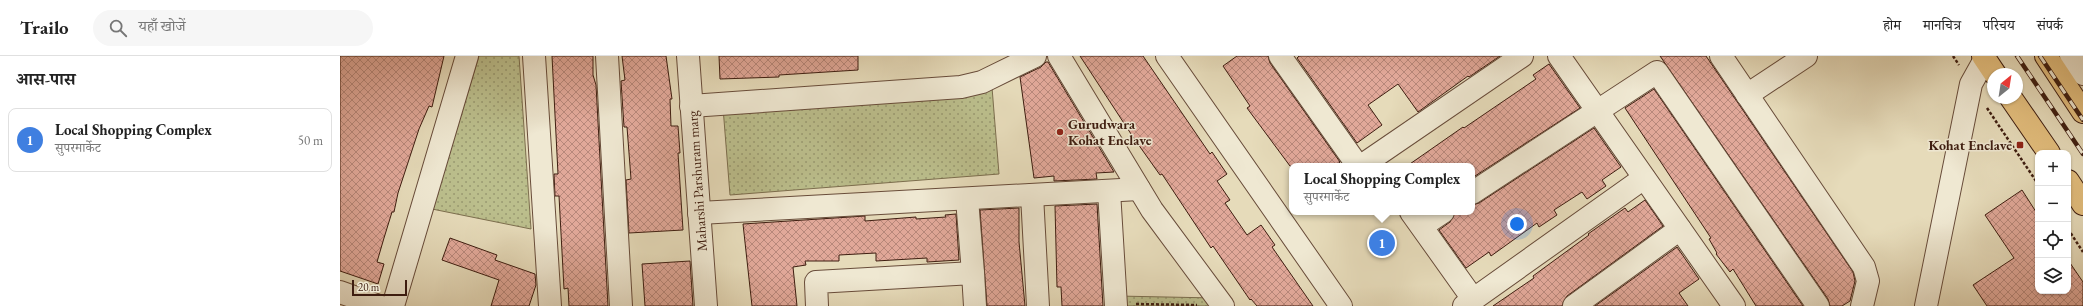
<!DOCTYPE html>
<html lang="hi">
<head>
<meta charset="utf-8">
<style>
  body { margin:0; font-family:"EB Garamond","Noto Serif Devanagari",serif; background:#f6f6f6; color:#222 }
  .controls { position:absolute; right:12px; bottom:12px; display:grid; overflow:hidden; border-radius:8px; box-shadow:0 1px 3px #0004 }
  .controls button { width:36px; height:36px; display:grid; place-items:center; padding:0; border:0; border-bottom:1px solid #e0e0e0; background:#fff; color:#222; font:20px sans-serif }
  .compass { position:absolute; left:1647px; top:12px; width:36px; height:36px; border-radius:50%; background:#fff; box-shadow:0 1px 3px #0004; rotate:30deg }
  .scale { position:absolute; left:12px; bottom:10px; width:55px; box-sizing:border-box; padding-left:4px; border:2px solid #3e1d10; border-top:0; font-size:11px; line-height:14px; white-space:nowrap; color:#3e1d10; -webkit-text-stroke:3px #efe8d2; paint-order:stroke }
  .you { position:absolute; left:1177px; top:168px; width:14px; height:14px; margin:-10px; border:3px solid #fff; border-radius:50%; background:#1a73e8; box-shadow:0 0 0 6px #1a73e833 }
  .badge { display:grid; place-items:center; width:26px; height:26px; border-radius:50%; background:#db2777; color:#fff; font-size:13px; font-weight:700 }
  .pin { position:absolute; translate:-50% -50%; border:2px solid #fff; box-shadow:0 1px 4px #0006 }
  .popup { position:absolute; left:949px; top:107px; width:186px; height:52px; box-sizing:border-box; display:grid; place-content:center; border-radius:8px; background:#fff; filter:drop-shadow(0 1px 3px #0005); font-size:13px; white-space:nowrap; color:#767676 }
  .popup b { font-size:15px; color:#222 }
  .popup::after { content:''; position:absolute; left:50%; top:100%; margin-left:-8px; border:8px solid transparent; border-top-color:#fff }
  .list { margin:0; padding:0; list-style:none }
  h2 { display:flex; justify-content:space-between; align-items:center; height:52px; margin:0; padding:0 16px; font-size:17px }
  h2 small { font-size:13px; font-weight:400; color:#767676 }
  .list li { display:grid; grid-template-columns:26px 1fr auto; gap:12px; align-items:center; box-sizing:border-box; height:64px; margin:0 8px 8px; padding:0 8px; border:1px solid #e0e0e0; border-radius:8px }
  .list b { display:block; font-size:15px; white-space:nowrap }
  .list p { margin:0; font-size:13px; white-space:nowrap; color:#767676 }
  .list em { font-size:13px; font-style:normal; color:#767676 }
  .icon { flex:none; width:22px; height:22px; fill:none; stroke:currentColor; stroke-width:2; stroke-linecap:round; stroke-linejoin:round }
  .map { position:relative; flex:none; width:1743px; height:250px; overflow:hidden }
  header { display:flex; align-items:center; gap:24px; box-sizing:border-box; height:56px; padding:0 20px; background:#fff; border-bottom:1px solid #e0e0e0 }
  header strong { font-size:19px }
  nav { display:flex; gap:22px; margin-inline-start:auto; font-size:14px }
  .search { width:280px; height:36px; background:#f6f6f6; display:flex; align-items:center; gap:10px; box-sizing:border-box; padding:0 14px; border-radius:22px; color:#767676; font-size:15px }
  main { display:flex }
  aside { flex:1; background:#fff }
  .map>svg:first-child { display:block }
</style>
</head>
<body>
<header>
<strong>Trailo</strong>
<div class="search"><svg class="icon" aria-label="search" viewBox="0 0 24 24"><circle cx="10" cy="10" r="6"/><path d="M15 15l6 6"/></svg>यहाँ खोजें</div>
<nav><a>होम</a><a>मानचित्र</a><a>परिचय</a><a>संपर्क</a></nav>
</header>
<main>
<aside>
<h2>आस-पास<small></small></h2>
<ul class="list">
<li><span class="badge" style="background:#3f7fe0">1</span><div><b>Local Shopping Complex</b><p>सुपरमार्केट</p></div><em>50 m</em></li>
</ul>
</aside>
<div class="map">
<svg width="1743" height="250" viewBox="0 0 1743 250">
  <defs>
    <pattern id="park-dots" width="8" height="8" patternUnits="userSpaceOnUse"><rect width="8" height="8" fill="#bbbe8c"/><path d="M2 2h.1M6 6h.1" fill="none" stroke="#999a71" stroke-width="1.8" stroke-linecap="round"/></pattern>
    <pattern id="building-cross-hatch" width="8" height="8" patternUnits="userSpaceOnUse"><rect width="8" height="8" fill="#e1a899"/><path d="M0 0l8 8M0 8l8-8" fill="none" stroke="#b8887b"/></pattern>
  </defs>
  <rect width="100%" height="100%" fill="#e6dbba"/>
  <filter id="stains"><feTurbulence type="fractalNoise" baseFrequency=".005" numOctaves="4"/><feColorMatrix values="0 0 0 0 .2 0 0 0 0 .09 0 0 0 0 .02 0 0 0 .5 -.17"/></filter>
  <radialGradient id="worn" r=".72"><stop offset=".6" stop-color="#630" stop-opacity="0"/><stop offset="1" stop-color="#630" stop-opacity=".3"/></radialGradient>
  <!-- park -->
  <g fill="url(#park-dots)" stroke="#7c6e4e">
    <polygon points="139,0 179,0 191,173 92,153"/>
    <polygon points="651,19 659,118 390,139 382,39"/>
    <polygon points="777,240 875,242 881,250 777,250"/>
  </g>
  <!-- building -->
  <g fill="url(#building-cross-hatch)" stroke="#3e1d10">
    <polygon points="0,0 104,0 92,51 89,50 79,73 58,137 54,156 52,156 44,182 37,206 44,208 38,228 0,215"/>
    <polygon points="212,0 253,0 253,19 256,29 268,250 229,250 228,232 224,233 219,140 215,140 214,118 218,118"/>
    <polygon points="282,0 326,0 332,43 330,43 331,70 338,70 340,97 338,97 343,174 289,177 286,124 291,123 287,71 284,71 281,25 285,24"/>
    <polygon points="379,0 518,0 518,14 439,19 439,21 380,23"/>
    <polygon points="740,0 803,0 870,98 872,96 887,118 877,125 890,144 885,147 907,179 921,169 935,189 932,191 973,250 917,250 911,243 910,244 873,190 871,192 822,118 820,119 793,81"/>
    <polygon points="897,0 928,0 930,7 1000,106 995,110 950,110 907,52 910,50 883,10"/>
    <polygon points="959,0 1160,0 1129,21 1128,20 1078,56 1058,28 1028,49 1042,69 1017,87 957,2"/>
    <polygon points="1320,0 1366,0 1513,216 1515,225 1510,245 1502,250 1490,250 1488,243"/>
    <polygon points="706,6 708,6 774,116 756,117 757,123 714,125 714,120 694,122 680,21 701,11"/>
    <polygon points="1209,8 1240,52 1132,122 1132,110 1067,110 1123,71 1124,72 1196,23 1193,19"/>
    <polygon points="1314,33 1463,250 1416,250 1393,213 1390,216 1376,198 1377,197 1369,183 1371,182 1285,52"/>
    <polygon points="1254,72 1281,111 1262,124 1266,130 1247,143 1242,136 1214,154 1217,159 1199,171 1197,167 1151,200 1149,196 1126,212 1099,174 1110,166 1115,156 1118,159 1122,156 1132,156 1132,149 1139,147"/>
    <polygon points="1682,134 1698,159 1698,235 1728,235 1728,204 1743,226 1743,250 1647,250 1633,229 1674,202 1645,159"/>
    <polygon points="1305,144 1323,170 1227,240 1222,250 1153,250 1194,222 1193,220 1249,179 1248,178 1285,152 1288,156"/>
    <polygon points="757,148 763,250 722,250 721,231 717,231 715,150"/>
    <polygon points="679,152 679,186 685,250 647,250 640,154"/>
    <polygon points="616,158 619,204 587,206 587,202 536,205 536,197 499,199 499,205 465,205 466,209 453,211 457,250 412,250 403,168 525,160 525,165 576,161 576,163 606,161 605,159"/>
    <polygon points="110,182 157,199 155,204 195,218 196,229 189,250 151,250 159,224 102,204"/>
    <polygon points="1337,191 1359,223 1339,237 1348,250 1255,250"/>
    <polygon points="350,205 353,250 305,250 302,208"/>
  </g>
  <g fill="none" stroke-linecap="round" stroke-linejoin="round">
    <defs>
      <g id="minor">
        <polyline points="194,0 210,250"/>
        <polyline points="267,0 281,250"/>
        <polyline points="348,0 366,250"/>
        <polyline points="719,0 812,154 883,250"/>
        <polyline points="827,0 1001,250"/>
        <polyline points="940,0 1018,110"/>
        <polyline points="1219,0 1394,250"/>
        <polyline points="1381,0 1524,211 1528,225 1522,250"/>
        <polyline points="1731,0 1743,18"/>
        <polyline points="1407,39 1466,0"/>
        <polyline points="351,50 621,31 642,26 695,0"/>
        <polyline points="1021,110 1182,0"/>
        <polyline points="769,135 776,250"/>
        <polyline points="1132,137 1317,16 1478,250"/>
        <polyline points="692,139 698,250"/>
        <polyline points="627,143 633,217"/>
        <polyline points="1071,156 1133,243"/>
        <polyline points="359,157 799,133"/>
        <polyline points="1082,170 1103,156"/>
        <polyline points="0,236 39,250"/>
        <polyline points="53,250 127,0"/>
        <polyline points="477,250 476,226 633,217 635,250"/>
        <polyline points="1124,250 1304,122"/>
        <polyline points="1234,250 1340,173"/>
        <polyline points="1586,250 1631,28 1645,3"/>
      </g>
      <g id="major">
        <polyline points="1643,0 1655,18"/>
        <polyline points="1706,0 1743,56"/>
        <polyline points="1671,42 1709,97"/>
        <polyline points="1728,125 1743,148"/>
      </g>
    </defs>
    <!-- minor casing -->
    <use href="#minor" stroke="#684c3a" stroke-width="24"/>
    <!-- major casing -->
    <use href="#major" stroke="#3e1d10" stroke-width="24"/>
    <!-- path -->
    <g stroke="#3e1d10" stroke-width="2.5" stroke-dasharray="3 2" stroke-linecap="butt">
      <polyline points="1613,0 1619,9"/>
      <polyline points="1647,52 1698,128"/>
      <polyline points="1728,173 1743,196"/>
      <polyline points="796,248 857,249"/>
    </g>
    <!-- minor -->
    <use href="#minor" stroke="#efe8d2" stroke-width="22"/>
    <!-- major -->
    <use href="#major" stroke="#e3be7d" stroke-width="22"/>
    <defs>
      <g id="rail">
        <polyline points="1677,0 1743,98"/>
        <polyline points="1700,0 1743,64"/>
      </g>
    </defs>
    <!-- rail casing -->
    <use href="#rail" stroke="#3e1d10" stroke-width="4.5"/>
    <!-- rail -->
    <use href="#rail" stroke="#efe8d2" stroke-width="3" stroke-dasharray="9" stroke-linecap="butt"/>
  </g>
  <!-- markers -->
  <g fill="#8f2418" stroke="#efe8d2" stroke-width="1.5">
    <circle cx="720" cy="76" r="4"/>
    <rect x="1676" y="85" width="8" height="8" rx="2"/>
  </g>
  <g text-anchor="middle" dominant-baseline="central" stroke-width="3" stroke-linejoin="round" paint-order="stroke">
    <!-- poi labels -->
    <g font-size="14" font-weight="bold" fill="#3e1d10" stroke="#efe8d2" text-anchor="start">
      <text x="728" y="68">Gurudwara<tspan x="728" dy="16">Kohat Enclave</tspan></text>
      <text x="1672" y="89" text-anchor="end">Kohat Enclave</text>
    </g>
    <!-- street labels -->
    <g font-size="14" fill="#3e1d10" stroke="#efe8d2">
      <text transform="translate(357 125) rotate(-94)">Maharshi Parshuram marg</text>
    </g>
  </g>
  <rect width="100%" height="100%" filter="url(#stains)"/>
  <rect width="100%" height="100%" fill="url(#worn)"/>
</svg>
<div class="controls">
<button>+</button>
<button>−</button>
<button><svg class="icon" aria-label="locate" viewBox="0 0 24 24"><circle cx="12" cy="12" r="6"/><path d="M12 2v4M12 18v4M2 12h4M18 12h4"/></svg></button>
<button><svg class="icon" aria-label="layers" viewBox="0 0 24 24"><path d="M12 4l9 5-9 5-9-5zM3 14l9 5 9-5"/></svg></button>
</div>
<svg class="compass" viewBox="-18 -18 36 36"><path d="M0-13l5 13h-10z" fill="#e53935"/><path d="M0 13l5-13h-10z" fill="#767676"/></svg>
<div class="scale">20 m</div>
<div class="you"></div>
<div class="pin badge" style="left:1042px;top:187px;background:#3f7fe0">1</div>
<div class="popup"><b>Local Shopping Complex</b>सुपरमार्केट</div>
</div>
</main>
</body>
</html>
